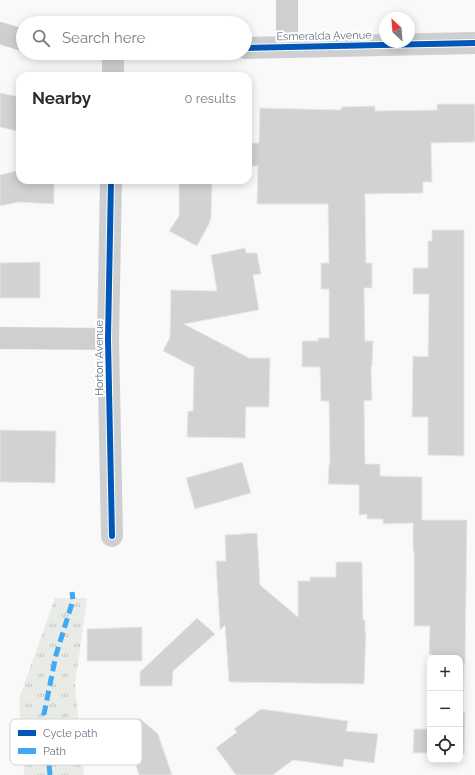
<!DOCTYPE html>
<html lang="en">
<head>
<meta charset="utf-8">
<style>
  body { margin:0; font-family:Raleway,sans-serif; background:#f7f7f7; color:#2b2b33 }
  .controls { position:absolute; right:12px; bottom:12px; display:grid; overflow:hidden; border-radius:8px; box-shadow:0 2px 10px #0003 }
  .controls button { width:36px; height:36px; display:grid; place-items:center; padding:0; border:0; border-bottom:1px solid #e1e1e2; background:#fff; color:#2b2b33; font:20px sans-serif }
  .compass { position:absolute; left:379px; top:12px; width:36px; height:36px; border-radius:50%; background:#fff; box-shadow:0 2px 10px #0003; rotate:334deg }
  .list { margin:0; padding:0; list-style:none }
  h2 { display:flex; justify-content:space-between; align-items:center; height:52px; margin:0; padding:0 16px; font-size:17px }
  h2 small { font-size:13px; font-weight:400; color:#7c7c81 }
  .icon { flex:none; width:22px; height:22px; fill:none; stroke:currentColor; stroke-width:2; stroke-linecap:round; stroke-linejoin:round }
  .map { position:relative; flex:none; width:475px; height:775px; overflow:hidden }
  .search { position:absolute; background:#fff; box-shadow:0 2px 10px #0003; left:16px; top:16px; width:236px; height:44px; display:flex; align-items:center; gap:10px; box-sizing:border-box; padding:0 14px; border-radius:22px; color:#7c7c81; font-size:15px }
  .panel { position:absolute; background:#fff; box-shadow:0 2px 10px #0003; left:16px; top:72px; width:236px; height:112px; border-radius:12px }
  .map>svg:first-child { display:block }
</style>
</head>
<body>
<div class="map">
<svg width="475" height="775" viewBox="0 0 475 775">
  <defs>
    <pattern id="grass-tufts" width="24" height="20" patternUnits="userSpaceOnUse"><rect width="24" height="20" fill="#e8ebe6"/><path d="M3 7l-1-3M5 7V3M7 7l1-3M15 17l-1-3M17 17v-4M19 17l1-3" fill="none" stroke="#c0c3c0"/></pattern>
  </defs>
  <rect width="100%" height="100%" fill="#f9f9f9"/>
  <!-- grass -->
  <polygon fill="url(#grass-tufts)" points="55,598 87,598 75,685 84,775 24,775 19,699"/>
  <!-- building -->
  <g fill="#d0d2d3" stroke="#e8e8e8">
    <polygon points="0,93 20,97 20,132 0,127"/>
    <polygon points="437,104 475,104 475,142 431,143 432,182 423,182 423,193 365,194 366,263 372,263 372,288 364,288 365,341 373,341 372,366 371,366 372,400 364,401 365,464 380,464 380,476 422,477 422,520 467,520 465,665 464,665 463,712 465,712 464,754 460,754 460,658 432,658 432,654 429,654 430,626 414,626 414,551 413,551 413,523 383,524 383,519 367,519 367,514 359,515 359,485 328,484 329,464 330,464 329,401 321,401 320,367 302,367 302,341 318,341 318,338 329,338 329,289 321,289 321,263 329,263 328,204 257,204 258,166 248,166 248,143 259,143 260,108 341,110 341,107 375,106 375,111 437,110"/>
    <polygon points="20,170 20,180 54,180 54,204 19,202 0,206 0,175"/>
    <polygon points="179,180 212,180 211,218 209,224 197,246 169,231 179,216"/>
    <polygon points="432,230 464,230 464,456 428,455 428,417 412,417 413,356 428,357 429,294 413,294 413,268 428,268 428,241 432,241"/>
    <polygon points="245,248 246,253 257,253 261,274 253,275 259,310 184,324 249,358 270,358 269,407 246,407 245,438 187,437 188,411 193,411 194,367 163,351 170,337 171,290 217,291 211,255"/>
    <polygon points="40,262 40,298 0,298 0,263"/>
    <polygon points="0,430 56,431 55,483 0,482"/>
    <polygon points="242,462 251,493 195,509 186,478"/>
    <polygon points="257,533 260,585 298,617 298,581 310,581 310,577 336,577 336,562 362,562 363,620 365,620 365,633 366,633 364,684 229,682 225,625 220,630 216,561 226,561 225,535"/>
    <polygon points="197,618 215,634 173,671 172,686 140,686 140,672"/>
    <polygon points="142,627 142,661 87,661 87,629"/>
    <polygon points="261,709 348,721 346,731 378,734 374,763 344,759 343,767 293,760 273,775 236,775 216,748 237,732 234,729"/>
    <polygon points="430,711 430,753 413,753 414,729 429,729"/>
    <polygon points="139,718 158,734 172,775 139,775 132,752 118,742"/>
  </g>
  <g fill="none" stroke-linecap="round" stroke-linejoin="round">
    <!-- street -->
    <g stroke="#cecfd0" stroke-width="22">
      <polyline points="0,33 23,40"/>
      <polyline points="287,47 287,0"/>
      <polyline points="245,48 475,43"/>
      <polyline points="113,76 113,53"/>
      <polyline points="111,180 108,339 112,536"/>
      <polyline points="0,338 108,339"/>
    </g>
    <!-- quiet -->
    <polyline stroke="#3fa9f5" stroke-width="5" stroke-dasharray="10 5" stroke-linecap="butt" points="50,775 44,714 56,655 73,600 72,592"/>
    <defs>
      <g id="cycleway">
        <polyline points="245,48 475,43"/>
        <polyline points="111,180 108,339 112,536"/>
      </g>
    </defs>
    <!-- cycleway casing -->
    <use href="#cycleway" stroke="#fff" stroke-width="8"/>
    <!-- cycleway -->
    <use href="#cycleway" stroke="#0057b8" stroke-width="6"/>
  </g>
  <g text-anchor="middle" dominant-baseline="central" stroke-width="4" stroke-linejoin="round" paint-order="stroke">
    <!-- street labels -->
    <g font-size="11" fill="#657683" stroke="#fff">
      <text transform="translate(324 36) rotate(-1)">Esmeralda Avenue</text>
      <text transform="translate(99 358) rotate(-90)">Horton Avenue</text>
    </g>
  </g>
  <!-- legend -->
  <rect x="10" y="719" width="132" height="46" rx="6" fill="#fff" stroke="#d1d6da" stroke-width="1"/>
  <rect x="18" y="730" width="18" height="6" fill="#0057b8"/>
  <rect x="18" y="748" width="18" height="6" fill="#3fa9f5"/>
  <g font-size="11" fill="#657683">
    <text x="43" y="737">Cycle path</text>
    <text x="43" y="755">Path</text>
  </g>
</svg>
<div class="controls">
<button>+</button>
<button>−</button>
<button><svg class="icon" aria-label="locate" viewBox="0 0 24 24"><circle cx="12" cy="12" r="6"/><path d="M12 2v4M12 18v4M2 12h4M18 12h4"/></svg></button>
</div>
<svg class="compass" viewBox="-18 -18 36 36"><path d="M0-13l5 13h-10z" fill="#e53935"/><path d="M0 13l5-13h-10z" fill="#7c7c81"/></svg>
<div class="search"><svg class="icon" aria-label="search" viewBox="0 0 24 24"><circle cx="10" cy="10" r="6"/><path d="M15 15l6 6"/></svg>Search here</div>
<section class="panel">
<h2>Nearby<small>0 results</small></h2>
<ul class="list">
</ul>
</section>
</div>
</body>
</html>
